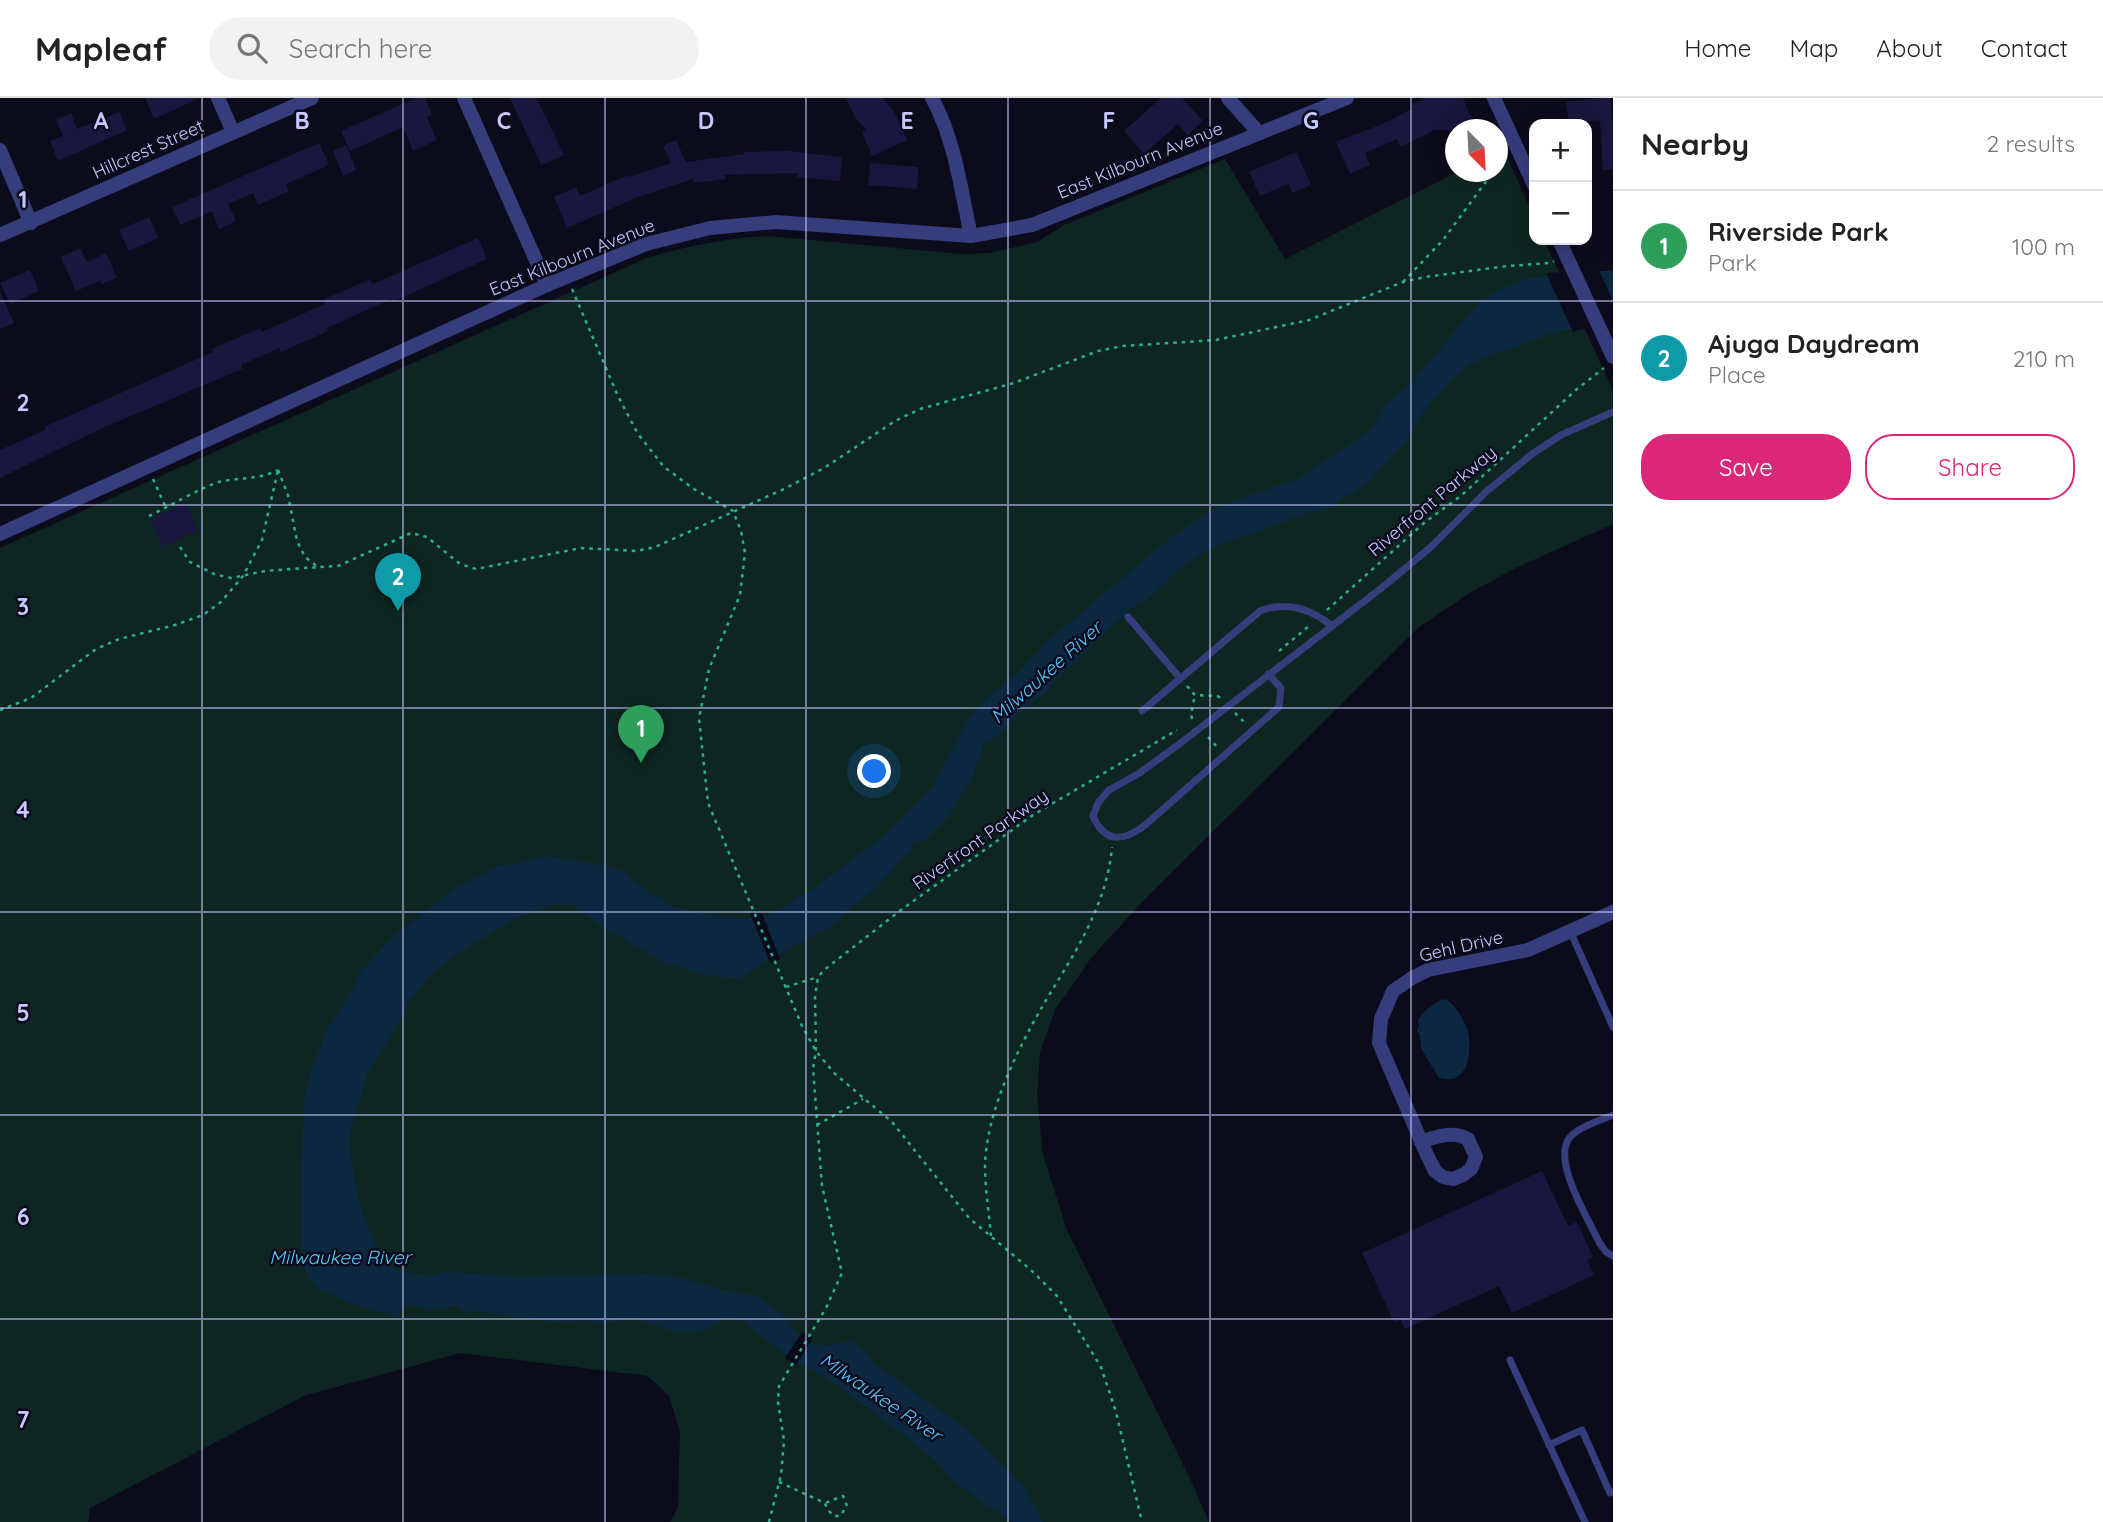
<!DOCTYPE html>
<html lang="en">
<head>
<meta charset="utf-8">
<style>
  body { margin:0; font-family:Quicksand,sans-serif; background:#f2f2f2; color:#222 }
  .controls { position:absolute; right:21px; top:21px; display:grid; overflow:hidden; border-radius:14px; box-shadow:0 4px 18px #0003 }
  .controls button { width:63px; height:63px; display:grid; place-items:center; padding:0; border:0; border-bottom:2px solid #e0e0e0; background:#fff; color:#222; font:35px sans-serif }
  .compass { position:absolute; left:1445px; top:21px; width:63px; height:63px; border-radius:50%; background:#fff; box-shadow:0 4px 18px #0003; rotate:156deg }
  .you { position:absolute; left:875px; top:674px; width:24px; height:24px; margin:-18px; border:5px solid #fff; border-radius:50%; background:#1a73e8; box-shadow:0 0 0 10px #1a73e833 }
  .badge { display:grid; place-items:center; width:46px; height:46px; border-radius:50%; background:#db2777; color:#fff; font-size:23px; font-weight:700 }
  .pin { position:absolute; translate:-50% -58px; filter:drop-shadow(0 2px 4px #0008) }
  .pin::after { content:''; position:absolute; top:37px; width:24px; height:21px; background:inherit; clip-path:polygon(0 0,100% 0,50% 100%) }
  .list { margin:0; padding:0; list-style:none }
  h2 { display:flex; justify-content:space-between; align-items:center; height:91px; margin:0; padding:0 28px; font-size:30px }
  h2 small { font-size:23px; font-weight:400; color:#767676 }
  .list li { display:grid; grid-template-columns:46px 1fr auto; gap:21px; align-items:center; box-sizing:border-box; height:112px; padding:0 28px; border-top:2px solid #e0e0e0 }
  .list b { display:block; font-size:26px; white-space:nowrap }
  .list p { margin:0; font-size:23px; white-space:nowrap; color:#767676 }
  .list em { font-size:23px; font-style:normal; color:#767676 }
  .actions { display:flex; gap:14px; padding:21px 28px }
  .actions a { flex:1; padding:16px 0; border:2px solid #db2777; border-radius:28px; text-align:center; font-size:24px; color:#db2777 }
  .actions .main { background:#db2777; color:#fff }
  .icon { flex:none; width:38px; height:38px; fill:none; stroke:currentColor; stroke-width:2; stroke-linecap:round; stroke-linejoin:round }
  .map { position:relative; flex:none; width:1613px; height:1424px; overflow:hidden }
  header { display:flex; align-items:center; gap:42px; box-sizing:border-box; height:98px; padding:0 35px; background:#fff; border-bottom:2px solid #e0e0e0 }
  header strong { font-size:33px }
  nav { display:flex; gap:38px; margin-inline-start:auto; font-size:24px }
  .search { width:490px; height:63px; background:#f2f2f2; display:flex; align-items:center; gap:18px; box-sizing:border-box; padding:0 24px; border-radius:38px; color:#767676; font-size:26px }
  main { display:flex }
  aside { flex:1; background:#fff }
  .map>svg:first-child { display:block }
</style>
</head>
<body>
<header>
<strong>Mapleaf</strong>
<div class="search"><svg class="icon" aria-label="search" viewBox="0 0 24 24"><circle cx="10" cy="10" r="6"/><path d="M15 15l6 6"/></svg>Search here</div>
<nav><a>Home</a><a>Map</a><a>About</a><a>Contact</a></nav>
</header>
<main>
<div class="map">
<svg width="1613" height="1424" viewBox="0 0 1613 1424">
  <rect width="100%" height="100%" fill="#0c0b1c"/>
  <!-- green -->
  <path fill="#0e2622" d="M1503 50 1534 119V142H1544L1613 293V426L1516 470 1471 494 1419 529 1146 800 1091 860 1055 912 1040 954 1037 997 1043 1057 1067 1132 1191 1383 1209 1424H670L678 1409 680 1333 669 1298 648 1278 460 1255 304 1298 90 1410 88 1424H0V450L647 160C687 148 727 140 769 138L961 156 990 155 1037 144 1064 127 1225 61 1285 161 1458 74H1498V53Z"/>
  <!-- water -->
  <g fill="#0b2840">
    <path d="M1613 172V218L1576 230 1558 233 1488 258 1469 267 1454 279 1421 317 1404 347 1393 356 1385 367 1376 374 1371 382 1352 396 1344 398 1332 409 1308 415 1223 445 1202 456 1182 469 1147 502 1135 507 1053 584 1048 594 1028 606 999 637 984 646 972 680 948 719 924 743 914 744 912 751 879 787 827 831 762 865 740 881 704 877 665 865 600 827 571 806H555L513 821 453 859 429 878 408 904 405 915 368 974 349 1038 350 1055 359 1106 374 1144 388 1166 397 1173 432 1178 446 1174 521 1179 650 1176 682 1180 717 1191 757 1198 786 1220 794 1233 816 1246 828 1248 851 1243 869 1257 873 1265 968 1332 1023 1387 1043 1424H1012L958 1387 931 1359 894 1329 825 1279 789 1260 744 1224 725 1220 704 1232 690 1234 673 1233 633 1220 602 1226 589 1223 550 1224 475 1213 463 1216 458 1208 426 1211 415 1207 405 1208 396 1219 350 1205 317 1190 307 1177 301 1149V1063L305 995 314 965 328 930 353 891 361 873 393 839 451 793 498 768 521 765 545 758 604 767 625 774 653 798 664 801 667 807C694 814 739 824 765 818 783 814 797 797 814 791L885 737 932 690 970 618 991 596 1016 577 1051 540 1170 440 1204 417 1244 399 1296 382 1363 338 1372 331 1386 306 1409 287 1481 203 1504 189 1525 181Z"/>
    <path d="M1446 901C1456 908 1468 927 1469 939 1471 961 1466 987 1439 980L1421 950 1420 937 1417 933 1419 928 1418 922C1425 912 1434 904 1446 901Z"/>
  </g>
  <!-- pier -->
  <g fill="#0c0b1c">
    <polygon points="1599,172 1613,203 1613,221 1573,234 1546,175"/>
    <polygon points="750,815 762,815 780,861 770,865"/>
    <polygon points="802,1234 813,1240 796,1267 785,1260"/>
  </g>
  <!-- building -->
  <g fill="#19173d">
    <polygon points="145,0 200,0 154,21"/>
    <polygon points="416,0 425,0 432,17 427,19 437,42 413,53 403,29 350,53 341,33"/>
    <polygon points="510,0 536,0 564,57 541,67"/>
    <polygon points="846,0 883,0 894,13 907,42 872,58 862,34 866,32 856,21"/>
    <polygon points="1161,0 1182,0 1203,23 1188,37 1178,26 1144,56 1124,33"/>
    <polygon points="1425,0 1463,0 1477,32 1435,32 1400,49 1397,41 1365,55 1370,67 1350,76 1336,44 1380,27 1413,11 1411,7"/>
    <polygon points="1599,0 1610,0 1613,28 1613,71 1603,72 1600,22 1569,26 1566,4"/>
    <polygon points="119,14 127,32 58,63 50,43 63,38 56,22 71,15 77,31"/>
    <polygon points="676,42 686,64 744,56 744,54 789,53 842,59 840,83 797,79 798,75 725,77 725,81 694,85 693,81 638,99 567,130 554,99 576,89 580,98 628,77 629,79 671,65 663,48"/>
    <polygon points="319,45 329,67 286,86 289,93 258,107 253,95 228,106 236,123 219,131 212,113 180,127 172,109"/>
    <polygon points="346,47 356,72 343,78 333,53"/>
    <polygon points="1296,54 1311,87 1292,95 1288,86 1260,98 1249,74"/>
    <polygon points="870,65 918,69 917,91 868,87"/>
    <polygon points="149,119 158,140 129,153 119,132"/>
    <polygon points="478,140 487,161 392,204 391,201 327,230 328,233 281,254 279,250 241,267 242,271 100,331 0,380 0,352 45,332 44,329 213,254 212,251 260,230 262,234 325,206 323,202 370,181 373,186"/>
    <polygon points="80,150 87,164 106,155 117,180 102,186 100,183 76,193 61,159"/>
    <polygon points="30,172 39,193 10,206 0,185"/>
    <polygon points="0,193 14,225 0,231"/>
    <polygon points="186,405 198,432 162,449 150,421"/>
    <polygon points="1542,1073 1568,1128 1577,1124 1593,1159 1587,1162 1594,1177 1512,1215 1499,1188 1405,1231 1400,1221 1394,1224 1362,1155"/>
  </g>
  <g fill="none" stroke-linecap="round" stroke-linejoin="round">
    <!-- path -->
    <g stroke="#2cad93" stroke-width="2.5" stroke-dasharray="3.5 5" stroke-linecap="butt">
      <polyline points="1498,66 1503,57"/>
      <polyline points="1403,184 1443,142 1493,74"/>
      <polyline points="572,191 618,298 638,336 664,369 694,391 733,413 741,433 745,455 740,497 709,571 699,620 708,705 802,928 816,953 834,975 892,1024 969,1120 1031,1172 1057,1198 1101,1269 1116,1314 1142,1424"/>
      <polyline points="278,372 288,397 297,443 305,459 318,469 338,468 411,435 427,439 460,466 476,471 581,450 637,453 655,449 784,391 824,370 895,323 920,311 1014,285 1098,253 1123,248 1216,242 1309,222 1403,184 1425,179 1507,168 1550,165 1554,163"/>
      <polyline points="153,381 166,410"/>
      <path d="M149 418C168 409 200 390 219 384 239 379 259 382 278 372"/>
      <polyline points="180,449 190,464 214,476 231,480 265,473 318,469"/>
      <polyline points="1327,512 1424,425 1462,397 1577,291 1604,270"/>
      <polyline points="1279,553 1309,528"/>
      <polyline points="1187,588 1195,597 1217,598 1221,600"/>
      <polyline points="0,612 31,600 96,551 119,541 175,527 203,517 221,504 243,478 262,442 278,372"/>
      <polyline points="1235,615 1246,626"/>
      <polyline points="1192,621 1191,616 1195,597"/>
      <polyline points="1208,639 1218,650"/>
      <polyline points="786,889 818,879"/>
      <polyline points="817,1027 863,1001"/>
      <path d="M991 1138C989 1115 985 1091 985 1068 986 1014 1018 950 1045 904 1074 856 1107 807 1112 749"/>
      <polyline points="779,1384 825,1405 827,1411 834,1418 840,1418 847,1408 843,1398 825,1405"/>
      <polyline points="769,1424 781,1377 784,1343 778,1304 779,1288 826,1210 842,1175 822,1088 813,970 816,953 815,899 818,879 824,872 901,812 1033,717 1177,632"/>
    </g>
    <!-- service -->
    <g stroke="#363d7c" stroke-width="7">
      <polyline points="1128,519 1180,580"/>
      <path d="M1268 576 1281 590 1279 609 1144 728C1122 744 1105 745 1093 718L1098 705 1109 692 1138 676 1178 647 1384 488 1432 448 1487 393 1532 356 1561 337 1613 314"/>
      <path d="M1142 613 1260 513C1286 503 1310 510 1332 528"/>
      <polyline points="1570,833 1613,929"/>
      <path d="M1613 1017C1600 1023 1580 1028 1570 1039 1551 1062 1588 1120 1599 1144L1606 1154 1613 1158"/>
      <polyline points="1510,1262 1585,1424"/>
      <polyline points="1549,1347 1582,1332 1610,1395 1613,1394"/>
    </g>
    <!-- minor -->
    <g stroke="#363d7c" stroke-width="14">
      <polyline points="218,0 233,34"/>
      <polyline points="464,0 547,187"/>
      <path d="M932 0C955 42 961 92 971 138"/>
      <polyline points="1228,0 1259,35"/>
      <polyline points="0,52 31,125"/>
      <polyline points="0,137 312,0"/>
      <polyline points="0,436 547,187 646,146 710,130 776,124 971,138 1032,127 1347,0"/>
      <path d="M1421 1044C1437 1038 1452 1033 1468 1041L1476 1059 1471 1071 1463 1077 1453 1081 1443 1079 1435 1073 1427 1057 1379 945 1381 921 1393 893 1412 880 1428 872 1528 852 1613 814"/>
    </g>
    <!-- tertiary -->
    <g stroke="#363d7c" stroke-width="14">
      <polyline points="1494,0 1534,87"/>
      <polyline points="1559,142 1613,259"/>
    </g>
  </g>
  <!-- grid -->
  <path fill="none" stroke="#c6c8ff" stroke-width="2" stroke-opacity="0.55" d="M202 0V1424M403 0V1424M605 0V1424M806 0V1424M1008 0V1424M1210 0V1424M1411 0V1424M0 203H1613M0 407H1613M0 610H1613M0 814H1613M0 1017H1613M0 1221H1613"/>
  <g text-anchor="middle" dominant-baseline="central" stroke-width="5" stroke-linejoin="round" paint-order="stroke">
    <!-- street labels -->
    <g font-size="18" fill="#c6c8ff" stroke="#0c0b1c">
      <text transform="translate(148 51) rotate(-24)">Hillcrest Street</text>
      <text transform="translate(1140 62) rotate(-22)">East Kilbourn Avenue</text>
      <text transform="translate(572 159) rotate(-22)">East Kilbourn Avenue</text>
      <text transform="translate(1432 403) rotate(-40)">Riverfront Parkway</text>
      <text transform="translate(980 741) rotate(-35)">Riverfront Parkway</text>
      <text transform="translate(1461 848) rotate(-13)">Gehl Drive</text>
    </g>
    <!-- water labels -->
    <g font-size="19" font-style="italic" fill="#54c9ff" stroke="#0c0b1c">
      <text transform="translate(1046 574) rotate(-42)">Milwaukee River</text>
      <text x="340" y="1159">Milwaukee River</text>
      <text transform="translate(881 1299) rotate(34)">Milwaukee River</text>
    </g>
  </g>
  <g font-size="23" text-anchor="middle" font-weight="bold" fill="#c6c8ff" stroke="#0c0b1c" stroke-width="5" stroke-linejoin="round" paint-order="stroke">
    <text x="101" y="31">A</text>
    <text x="302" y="31">B</text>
    <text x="504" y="31">C</text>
    <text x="706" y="31">D</text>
    <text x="907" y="31">E</text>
    <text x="1109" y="31">F</text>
    <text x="1311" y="31">G</text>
    <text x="23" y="110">1</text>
    <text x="23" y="313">2</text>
    <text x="23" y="517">3</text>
    <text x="23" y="720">4</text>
    <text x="23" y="923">5</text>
    <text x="23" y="1127">6</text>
    <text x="23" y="1330">7</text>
  </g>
</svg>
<div class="controls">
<button>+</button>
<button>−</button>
</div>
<svg class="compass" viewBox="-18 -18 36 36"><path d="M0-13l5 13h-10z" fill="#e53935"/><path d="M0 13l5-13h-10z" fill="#767676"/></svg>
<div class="you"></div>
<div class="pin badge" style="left:641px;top:665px;background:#2e9e5b">1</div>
<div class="pin badge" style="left:398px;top:513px;background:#0f9aa8">2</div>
</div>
<aside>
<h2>Nearby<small>2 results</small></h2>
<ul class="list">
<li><span class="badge" style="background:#2e9e5b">1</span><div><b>Riverside Park</b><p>Park</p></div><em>100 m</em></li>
<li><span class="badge" style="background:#0f9aa8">2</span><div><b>Ajuga Daydream</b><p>Place</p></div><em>210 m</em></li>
</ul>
<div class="actions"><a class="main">Save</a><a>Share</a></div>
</aside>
</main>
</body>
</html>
